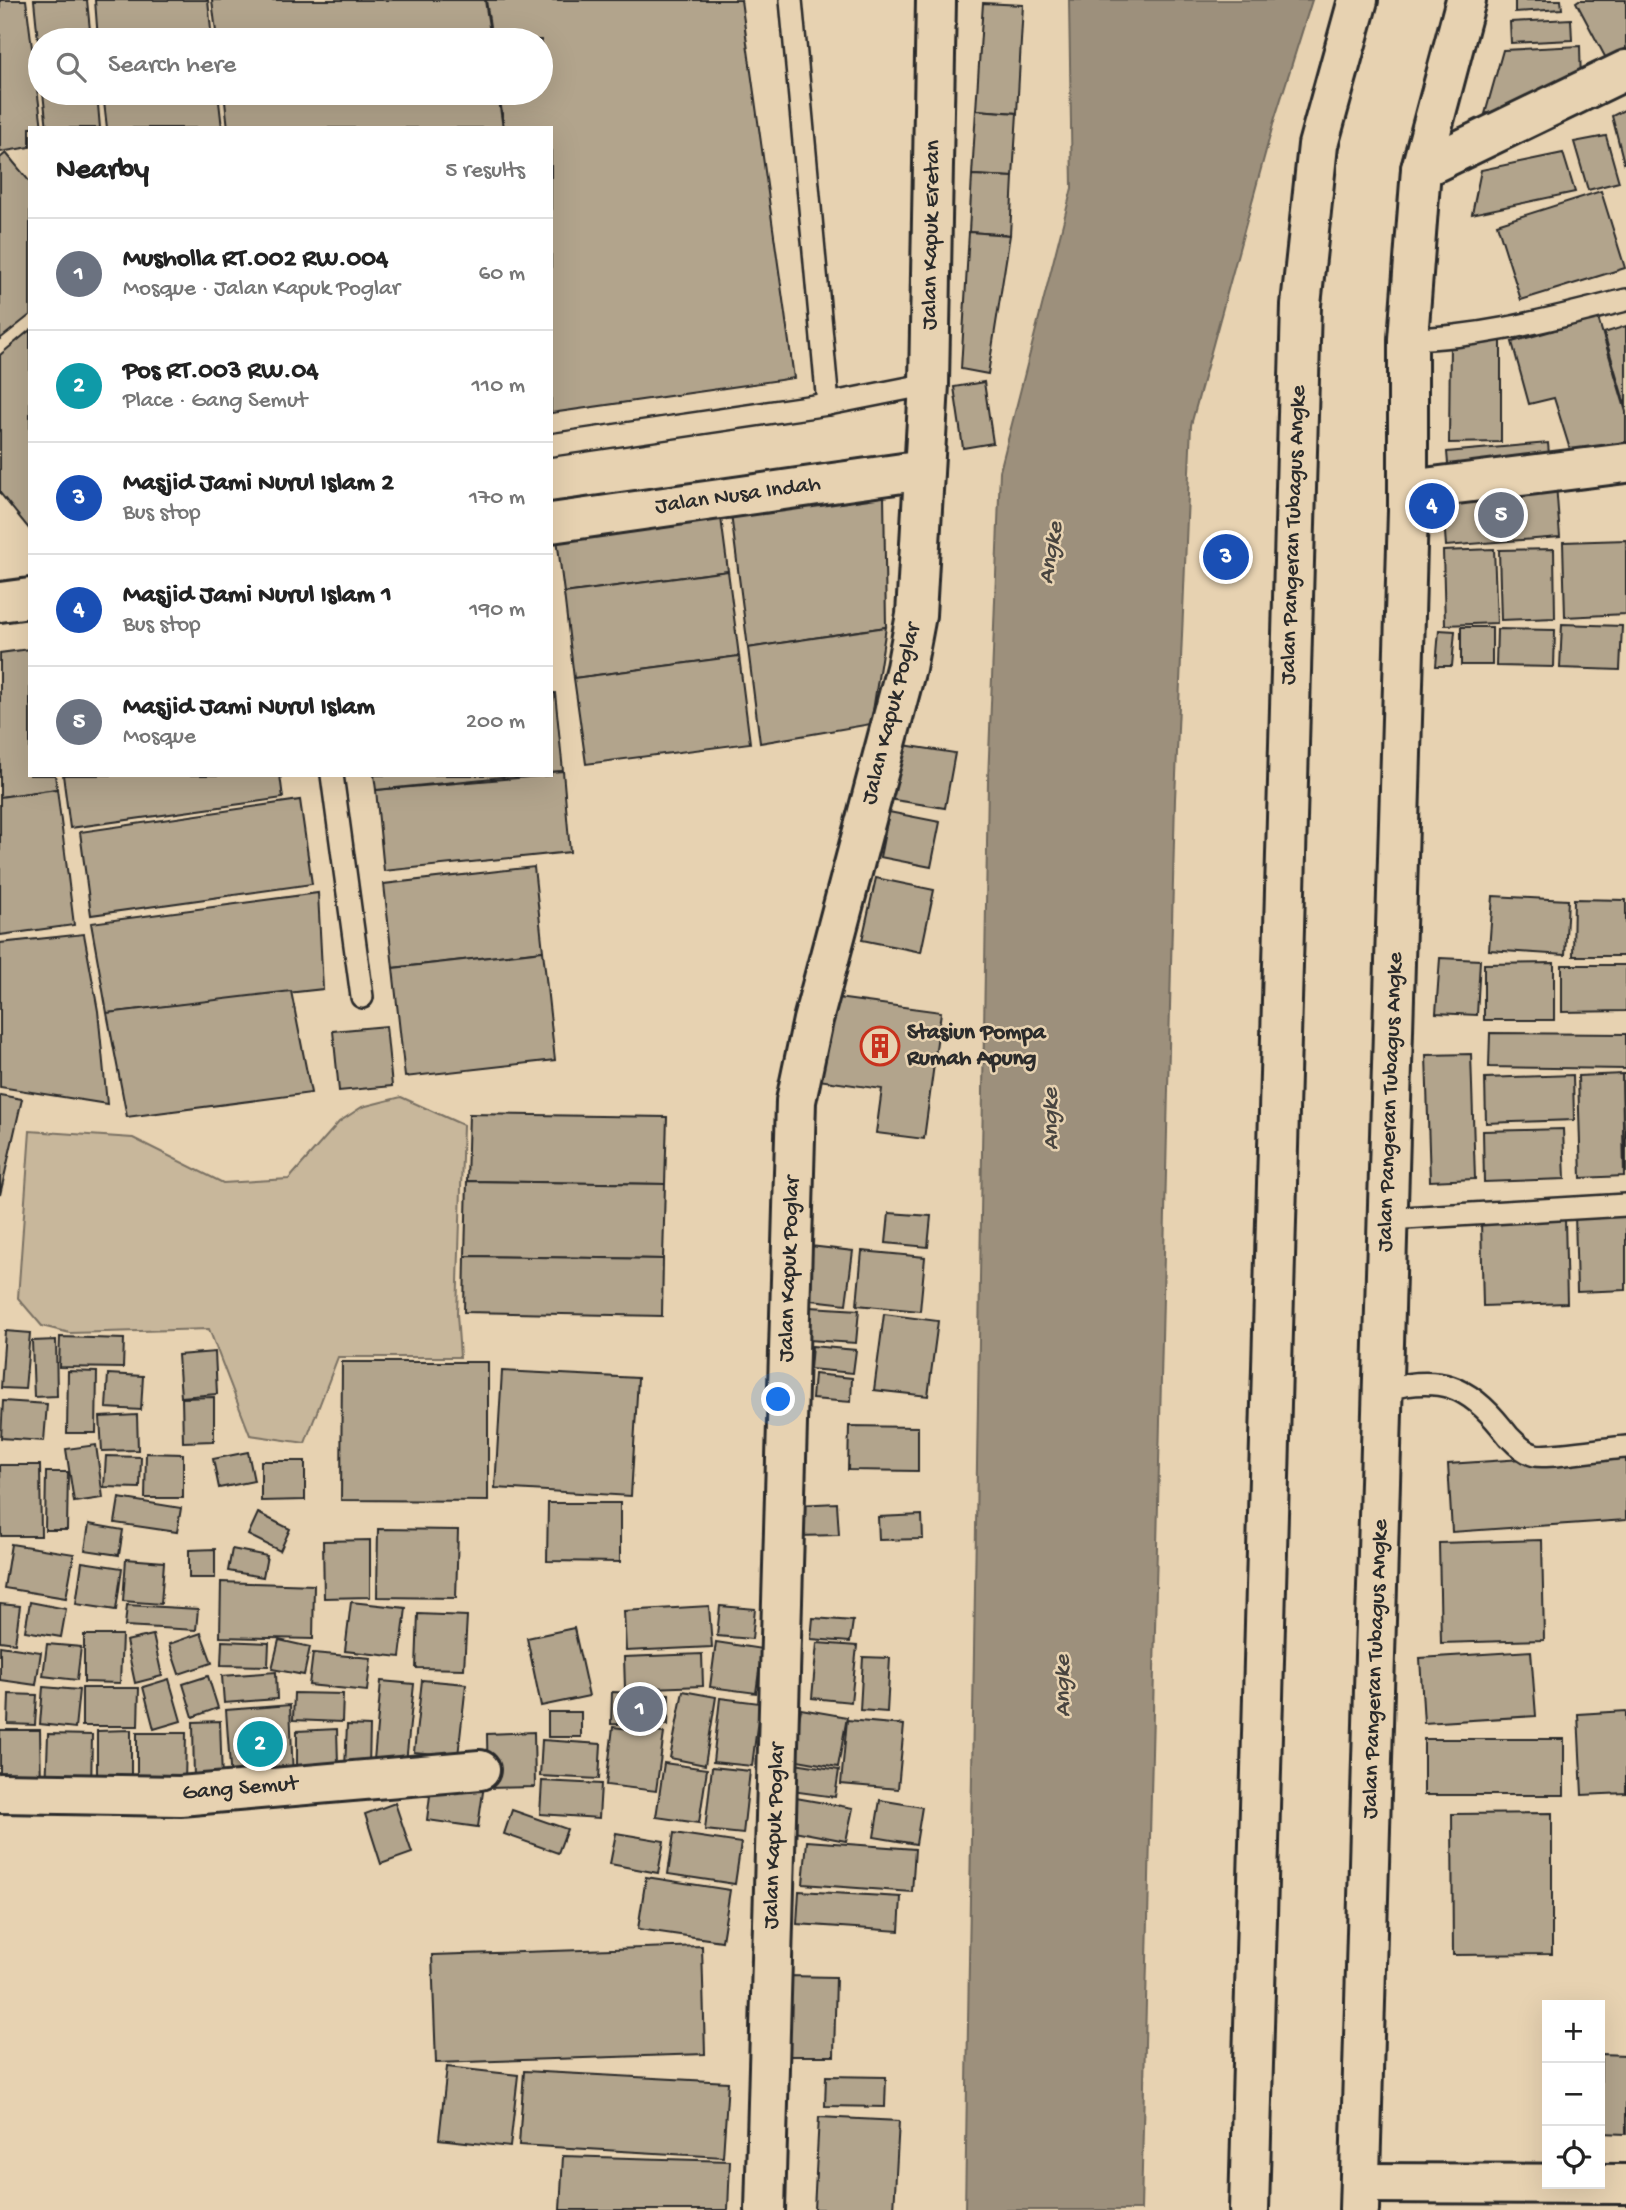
<!DOCTYPE html>
<html lang="en">
<head>
<meta charset="utf-8">
<style>
  body { margin:0; font-family:"Gochi Hand",sans-serif; background:#f6f6f6; color:#222 }
  .controls { position:absolute; right:21px; bottom:21px; display:grid; overflow:hidden; border-radius:0px; box-shadow:0 7px 28px #0002 }
  .controls button { width:63px; height:63px; display:grid; place-items:center; padding:0; border:0; border-bottom:2px solid #e0e0e0; background:#fff; color:#222; font:35px sans-serif }
  .you { position:absolute; left:779px; top:1400px; width:24px; height:24px; margin:-18px; border:5px solid #fff; border-radius:50%; background:#1a73e8; box-shadow:0 0 0 10px #1a73e833 }
  .badge { display:grid; place-items:center; width:46px; height:46px; border-radius:50%; background:#111827; color:#fff; font-size:23px; font-weight:700 }
  .pin { position:absolute; translate:-50% -50%; border:4px solid #fff; box-shadow:0 2px 7px #0006 }
  .list { margin:0; padding:0; list-style:none }
  h2 { display:flex; justify-content:space-between; align-items:center; height:91px; margin:0; padding:0 28px; font-size:30px }
  h2 small { font-size:23px; font-weight:400; color:#767676 }
  .list li { display:grid; grid-template-columns:46px 1fr auto; gap:21px; align-items:center; box-sizing:border-box; height:112px; padding:0 28px; border-top:2px solid #e0e0e0 }
  .list b { display:block; font-size:26px; white-space:nowrap }
  .list p { margin:0; font-size:23px; white-space:nowrap; color:#767676 }
  .list em { font-size:23px; font-style:normal; color:#767676 }
  .icon { flex:none; width:38px; height:38px; fill:none; stroke:currentColor; stroke-width:2; stroke-linecap:round; stroke-linejoin:round }
  .map { position:relative; flex:none; width:1626px; height:2210px; overflow:hidden }
  .search { position:absolute; background:#fff; box-shadow:0 7px 28px #0002; left:28px; top:28px; width:525px; height:77px; display:flex; align-items:center; gap:18px; box-sizing:border-box; padding:0 24px; border-radius:38px; color:#767676; font-size:26px }
  .panel { position:absolute; background:#fff; box-shadow:0 7px 28px #0002; left:28px; top:126px; width:525px; height:651px; border-radius:0px }
  .map>svg:first-child { display:block }
</style>
</head>
<body>
<div class="map">
<svg width="1626" height="2210" viewBox="0 0 1626 2210">
  <rect width="100%" height="100%" fill="#e7d2b1"/>
  <filter id="ink" filterUnits="userSpaceOnUse"><feTurbulence type="fractalNoise" baseFrequency=".0143" numOctaves="2"/><feDisplacementMap in="SourceGraphic" scale="14" xChannelSelector="R" yChannelSelector="G"/><feConvolveMatrix kernelMatrix="1 2 1 2 8 2 1 2 1" color-interpolation-filters="sRGB"/></filter>
  <g filter="url(#ink)">
    <!-- green -->
    <polygon fill="#c8b79b" stroke="#7a7163" stroke-width="2" points="401,1097 463,1125 457,1314 460,1357 338,1357 305,1443 250,1435 209,1329 70,1333 42,1326 18,1298 30,1131 133,1138 223,1183 289,1179 339,1122 362,1107"/>
    <!-- water -->
    <polygon fill="#9d907c" stroke="#6f685c" stroke-width="2" points="1069,0 1312,0 1274,121 1191,425 1175,799 1141,2210 965,2210 988,781 1000,471 1072,188"/>
    <!-- building -->
    <g fill="#b2a48c" stroke="#2b2b2b" stroke-width="2">
      <polygon points="0,0 26,0 42,128 30,128 30,147 0,152"/>
      <polygon points="34,0 87,0 91,40 40,40 40,61"/>
      <polygon points="95,0 208,0 212,40 98,40"/>
      <polygon points="212,0 485,0 491,40 217,40"/>
      <polygon points="486,0 741,0 794,378 551,413 551,128 504,128 499,93 541,93 541,40 492,40"/>
      <polygon points="1515,0 1561,0 1562,9 1515,12"/>
      <polygon points="1579,0 1626,0 1626,57 1610,66 1576,2"/>
      <polygon points="983,3 1023,5 1017,113 976,110"/>
      <polygon points="1571,19 1572,40 1511,43 1510,22"/>
      <polygon points="1580,46 1581,84 1485,114 1503,50"/>
      <polygon points="43,93 97,93 100,128 47,128"/>
      <polygon points="103,93 218,93 222,128 107,128"/>
      <polygon points="224,93 498,93 503,128 228,128"/>
      <polygon points="1626,109 1626,162 1624,163 1612,116"/>
      <polygon points="976,110 1017,113 1013,177 972,175"/>
      <polygon points="1606,136 1619,182 1588,190 1574,142"/>
      <polygon points="6,153 30,182 30,315 0,339 0,158"/>
      <polygon points="1563,153 1575,192 1472,214 1481,170"/>
      <polygon points="972,175 1013,177 1010,235 969,232"/>
      <polygon points="1601,191 1625,268 1521,300 1497,224"/>
      <polygon points="969,232 1010,235 988,374 961,369"/>
      <polygon points="1598,318 1626,412 1626,445 1573,459 1554,398 1529,404 1512,342"/>
      <polygon points="1626,326 1626,408 1604,333"/>
      <polygon points="30,330 30,530 0,493 0,355"/>
      <polygon points="1501,334 1501,442 1449,443 1450,341"/>
      <polygon points="984,382 993,443 963,448 954,387"/>
      <polygon points="1548,443 1550,466 1449,476 1447,452"/>
      <polygon points="1556,484 1560,537 1446,546 1442,493"/>
      <polygon points="884,494 886,627 748,648 731,514"/>
      <polygon points="720,510 728,571 564,593 556,531"/>
      <polygon points="1626,540 1626,614 1565,617 1563,542"/>
      <polygon points="1494,549 1497,623 1445,625 1443,551"/>
      <polygon points="1554,549 1555,618 1501,620 1499,550"/>
      <polygon points="728,571 739,656 574,678 564,593"/>
      <polygon points="1562,624 1622,626 1620,670 1560,668"/>
      <polygon points="886,627 871,724 760,743 748,648"/>
      <rect x="1461" y="627" width="31" height="38"/>
      <polygon points="1497,629 1555,630 1554,667 1496,666"/>
      <polygon points="1439,630 1455,631 1452,666 1436,666"/>
      <polygon points="30,649 30,775 55,775 57,789 0,797 0,653"/>
      <polygon points="739,656 750,743 586,764 574,678"/>
      <polygon points="551,693 555,693 563,771 551,772"/>
      <polygon points="897,744 955,753 945,808 888,799"/>
      <polygon points="563,771 570,852 384,871 376,790 551,775 551,772"/>
      <polygon points="63,775 280,775 283,798 70,828"/>
      <polygon points="374,775 523,775 376,790"/>
      <polygon points="57,789 74,925 0,935 0,797"/>
      <polygon points="300,800 312,884 91,915 80,832"/>
      <polygon points="889,812 940,822 931,867 880,857"/>
      <polygon points="534,867 543,951 393,968 384,884"/>
      <polygon points="876,878 934,890 921,952 862,940"/>
      <polygon points="318,893 323,989 107,1013 91,923"/>
      <polygon points="1493,896 1568,900 1565,955 1489,950"/>
      <polygon points="1574,899 1626,900 1626,956 1573,956"/>
      <polygon points="84,934 98,1011 107,1104 0,1087 0,943"/>
      <polygon points="543,951 555,1060 405,1077 393,968"/>
      <polygon points="1440,958 1480,960 1477,1015 1436,1013"/>
      <polygon points="1554,963 1554,1020 1484,1020 1484,964"/>
      <polygon points="1562,965 1626,965 1626,1011 1562,1012"/>
      <polygon points="291,991 311,1093 127,1117 107,1013"/>
      <polygon points="830,997 941,1012 924,1139 876,1133 882,1089 818,1080"/>
      <polygon points="386,1026 392,1086 339,1091 333,1031"/>
      <polygon points="1490,1033 1626,1034 1626,1069 1489,1067"/>
      <polygon points="1471,1054 1475,1179 1430,1181 1426,1055"/>
      <polygon points="1622,1074 1624,1176 1581,1178 1578,1076"/>
      <polygon points="1622,1074 1626,1074 1626,1172 1625,1172"/>
      <polygon points="1573,1075 1574,1120 1486,1123 1485,1078"/>
      <polygon points="0,1095 22,1099 0,1195"/>
      <polygon points="469,1114 667,1117 665,1184 467,1181"/>
      <polygon points="1563,1129 1565,1179 1484,1182 1483,1131"/>
      <polygon points="467,1181 665,1184 663,1259 465,1256"/>
      <polygon points="889,1213 931,1216 928,1247 886,1243"/>
      <polygon points="1626,1213 1626,1290 1577,1292 1575,1214"/>
      <polygon points="1565,1219 1567,1303 1483,1306 1481,1221"/>
      <polygon points="810,1246 853,1251 846,1304 803,1299"/>
      <polygon points="862,1251 925,1257 920,1311 857,1305"/>
      <polygon points="465,1256 663,1259 662,1316 464,1312"/>
      <polygon points="810,1307 859,1310 856,1343 808,1340"/>
      <polygon points="884,1314 938,1321 928,1396 874,1390"/>
      <polygon points="5,1331 30,1333 25,1389 1,1388"/>
      <polygon points="60,1337 124,1339 123,1368 59,1367"/>
      <polygon points="56,1340 57,1396 34,1397 32,1341"/>
      <polygon points="812,1346 856,1350 853,1373 810,1369"/>
      <polygon points="215,1352 217,1394 181,1397 178,1355"/>
      <polygon points="342,1362 488,1362 488,1501 341,1500"/>
      <polygon points="68,1371 97,1372 96,1433 67,1433"/>
      <polygon points="502,1371 638,1378 631,1496 495,1488"/>
      <polygon points="108,1374 143,1376 141,1410 106,1408"/>
      <polygon points="814,1374 852,1378 851,1402 812,1399"/>
      <polygon points="214,1397 214,1441 183,1442 182,1398"/>
      <polygon points="3,1401 47,1404 44,1441 1,1438"/>
      <polygon points="137,1415 138,1450 102,1451 100,1417"/>
      <polygon points="849,1426 918,1427 918,1471 848,1470"/>
      <polygon points="96,1445 103,1498 74,1502 66,1449"/>
      <polygon points="248,1452 254,1481 219,1488 213,1459"/>
      <polygon points="1626,1452 1626,1520 1452,1532 1448,1464"/>
      <polygon points="146,1453 183,1454 183,1498 145,1498"/>
      <polygon points="106,1456 141,1457 140,1488 104,1487"/>
      <polygon points="261,1461 305,1461 305,1500 261,1501"/>
      <polygon points="0,1465 40,1465 41,1536 1,1536"/>
      <polygon points="46,1472 68,1472 67,1530 45,1530"/>
      <polygon points="119,1498 181,1508 177,1532 115,1523"/>
      <polygon points="548,1503 620,1503 620,1562 547,1561"/>
      <polygon points="837,1503 839,1535 798,1536 796,1505"/>
      <polygon points="258,1513 290,1529 280,1551 248,1535"/>
      <polygon points="922,1515 923,1539 879,1540 878,1517"/>
      <polygon points="89,1524 123,1530 119,1555 85,1550"/>
      <polygon points="378,1529 458,1530 456,1598 377,1597"/>
      <polygon points="370,1540 370,1597 324,1598 323,1541"/>
      <polygon points="1542,1540 1544,1640 1441,1643 1439,1543"/>
      <polygon points="11,1544 74,1554 66,1598 4,1588"/>
      <polygon points="215,1549 215,1578 189,1578 189,1550"/>
      <polygon points="232,1549 267,1556 263,1577 228,1571"/>
      <polygon points="126,1559 164,1562 161,1604 123,1601"/>
      <polygon points="82,1562 122,1568 116,1610 76,1604"/>
      <polygon points="221,1582 314,1585 313,1639 220,1637"/>
      <polygon points="30,1602 66,1609 61,1637 25,1631"/>
      <polygon points="351,1602 406,1608 400,1657 345,1651"/>
      <polygon points="0,1604 20,1606 15,1643 0,1641"/>
      <polygon points="127,1605 198,1609 196,1630 125,1626"/>
      <polygon points="709,1606 712,1647 626,1651 624,1611"/>
      <polygon points="720,1606 755,1609 752,1639 717,1636"/>
      <polygon points="418,1614 467,1616 464,1669 416,1668"/>
      <polygon points="813,1618 853,1621 850,1642 811,1639"/>
      <polygon points="574,1628 589,1696 541,1706 527,1638"/>
      <polygon points="201,1633 212,1663 179,1674 169,1644"/>
      <polygon points="84,1635 122,1635 120,1683 84,1682"/>
      <polygon points="153,1635 162,1676 135,1683 126,1641"/>
      <polygon points="279,1640 310,1647 304,1675 272,1669"/>
      <polygon points="222,1641 269,1643 268,1666 221,1665"/>
      <polygon points="716,1642 762,1649 756,1693 710,1687"/>
      <polygon points="817,1643 857,1646 851,1702 812,1698"/>
      <polygon points="47,1644 81,1647 77,1680 43,1676"/>
      <polygon points="0,1646 41,1652 36,1685 0,1680"/>
      <polygon points="1531,1651 1536,1716 1424,1723 1420,1658"/>
      <polygon points="313,1653 371,1658 367,1691 309,1685"/>
      <polygon points="702,1654 703,1686 625,1689 624,1657"/>
      <polygon points="863,1657 890,1658 887,1712 860,1710"/>
      <polygon points="276,1672 277,1699 224,1703 222,1676"/>
      <polygon points="208,1676 218,1708 193,1717 183,1684"/>
      <polygon points="169,1679 181,1721 154,1729 143,1687"/>
      <polygon points="422,1680 466,1684 458,1756 414,1752"/>
      <polygon points="381,1681 414,1684 406,1763 374,1760"/>
      <polygon points="43,1687 79,1690 75,1728 40,1724"/>
      <polygon points="82,1688 139,1688 138,1726 82,1726"/>
      <polygon points="683,1691 716,1697 705,1765 670,1758"/>
      <polygon points="612,1692 669,1694 668,1725 611,1724"/>
      <polygon points="294,1693 343,1694 342,1722 293,1720"/>
      <polygon points="9,1694 37,1695 35,1725 8,1724"/>
      <polygon points="720,1698 760,1703 752,1766 713,1762"/>
      <polygon points="290,1705 293,1778 231,1782 226,1710"/>
      <polygon points="801,1709 847,1717 838,1767 792,1759"/>
      <polygon points="1626,1711 1626,1793 1582,1795 1578,1714"/>
      <rect x="548" y="1712" width="33" height="25"/>
      <polygon points="847,1720 904,1725 898,1789 841,1784"/>
      <polygon points="220,1721 222,1781 194,1782 193,1722"/>
      <polygon points="347,1725 370,1726 369,1767 345,1767"/>
      <polygon points="613,1727 664,1733 656,1791 606,1785"/>
      <polygon points="337,1729 338,1764 297,1765 297,1731"/>
      <polygon points="0,1730 40,1730 41,1788 0,1788"/>
      <polygon points="131,1730 131,1788 97,1788 97,1731"/>
      <polygon points="534,1732 535,1787 488,1788 487,1734"/>
      <polygon points="137,1733 186,1733 185,1786 137,1786"/>
      <polygon points="48,1734 92,1735 91,1792 46,1792"/>
      <rect x="1424" y="1739" width="140" height="56"/>
      <polygon points="542,1740 601,1744 599,1779 540,1776"/>
      <polygon points="664,1763 707,1769 699,1823 656,1817"/>
      <polygon points="795,1763 839,1770 835,1797 791,1791"/>
      <polygon points="712,1767 750,1771 743,1834 705,1830"/>
      <polygon points="432,1779 484,1785 478,1827 427,1820"/>
      <polygon points="542,1781 601,1784 599,1818 540,1814"/>
      <polygon points="796,1798 853,1808 846,1841 789,1830"/>
      <polygon points="880,1800 922,1807 916,1844 874,1837"/>
      <polygon points="395,1803 412,1853 381,1864 365,1814"/>
      <polygon points="512,1810 567,1829 558,1853 504,1834"/>
      <polygon points="1552,1813 1552,1954 1453,1955 1452,1814"/>
      <polygon points="616,1833 664,1841 658,1873 610,1864"/>
      <polygon points="674,1833 741,1843 735,1884 668,1874"/>
      <polygon points="807,1841 915,1849 912,1892 803,1884"/>
      <polygon points="646,1877 730,1890 722,1941 638,1929"/>
      <polygon points="799,1891 901,1897 899,1931 797,1924"/>
      <polygon points="702,1946 705,2054 436,2063 432,1955"/>
      <polygon points="786,1976 836,1977 834,2056 785,2056"/>
      <polygon points="1601,2054 1626,2055 1626,2134 1600,2133"/>
      <polygon points="447,2067 518,2075 510,2147 439,2139"/>
      <polygon points="524,2071 728,2082 723,2157 519,2145"/>
      <polygon points="826,2076 886,2077 885,2107 825,2106"/>
      <polygon points="819,2117 899,2121 894,2210 814,2209"/>
      <polygon points="563,2156 730,2161 728,2210 560,2210"/>
    </g>
    <g fill="none" stroke-linecap="round" stroke-linejoin="round">
      <defs>
        <g id="service">
          <polyline points="791,0 828,404 929,384"/>
          <path d="M1408 339C1483 338 1554 318 1626 300"/>
          <polyline points="551,445 828,404"/>
          <polyline points="332,775 362,997"/>
          <polyline points="1387,1219 1626,1205"/>
          <path d="M1385 1389C1439 1376 1467 1384 1502 1428 1509 1438 1523 1452 1535 1455 1547 1458 1609 1448 1626 1447"/>
        </g>
        <g id="minor">
          <polyline points="1421,169 1626,70"/>
          <polyline points="1408,490 1626,463"/>
          <polyline points="551,523 924,470"/>
          <polyline points="0,602 30,598"/>
          <polyline points="0,1793 180,1796 480,1770"/>
        </g>
        <g id="tertiary">
          <polyline points="1360,2183 1626,2184"/>
          <polyline points="765,2210 796,1101 813,1020 906,668 916,615 929,384 936,0"/>
        </g>
        <g id="secondary">
          <polyline points="1249,2210 1301,305 1318,145 1358,0"/>
          <polyline points="1359,2210 1408,511 1408,339 1421,169 1466,0"/>
        </g>
      </defs>
      <!-- service casing -->
      <use href="#service" stroke="#2b2b2b" stroke-width="26"/>
      <!-- minor casing -->
      <use href="#minor" stroke="#2b2b2b" stroke-width="44"/>
      <!-- tertiary casing -->
      <use href="#tertiary" stroke="#2b2b2b" stroke-width="44"/>
      <!-- secondary casing -->
      <use href="#secondary" stroke="#2b2b2b" stroke-width="44"/>
      <!-- service -->
      <use href="#service" stroke="#e7d2b1" stroke-width="21"/>
      <!-- minor -->
      <use href="#minor" stroke="#e7d2b1" stroke-width="38"/>
      <!-- tertiary -->
      <use href="#tertiary" stroke="#e7d2b1" stroke-width="38"/>
      <!-- secondary -->
      <use href="#secondary" stroke="#e7d2b1" stroke-width="38"/>
    </g>
  </g>
  <!-- icons -->
  <defs>
    <symbol id="building-ring" viewBox="-11 -11 22 22"><circle r="9.5" fill="#e7d2b1" stroke="#c8321e" stroke-width="1.5"/><path d="M-4-6H4V6H1V3H-1V6H-4ZM-2.5-4.3h1.7v1.8h-1.7ZM.8-4.3h1.7v1.8H.8ZM-2.5-1h1.7V.8h-1.7ZM.8-1h1.7V.8H.8Z" fill="#c8321e"/></symbol>
  </defs>
  <g fill-rule="evenodd">
    <use href="#building-ring" x="858" y="1024" width="44" height="44"/>
  </g>
  <g text-anchor="middle" dominant-baseline="central" stroke-width="5" stroke-linejoin="round" paint-order="stroke">
    <!-- street labels -->
    <g font-size="23" fill="#2b2b2b" stroke="#e7d2b1">
      <text transform="translate(932 235) rotate(-89)">Jalan Kapuk Eretan</text>
      <text transform="translate(738 496) rotate(-8)">Jalan Nusa Indah</text>
      <text transform="translate(1294 535) rotate(-88)">Jalan Pangeran Tubagus Angke</text>
      <text transform="translate(892 714) rotate(-76)">Jalan Kapuk Poglar</text>
      <text transform="translate(1391 1102) rotate(-88)">Jalan Pangeran Tubagus Angke</text>
      <text transform="translate(790 1269) rotate(-88)">Jalan Kapuk Poglar</text>
      <text transform="translate(1376 1669) rotate(-88)">Jalan Pangeran Tubagus Angke</text>
      <text transform="translate(240 1789) rotate(-5)">Gang Semut</text>
      <text transform="translate(775 1836) rotate(-88)">Jalan Kapuk Poglar</text>
    </g>
    <!-- poi labels -->
    <g font-size="23" font-weight="bold" fill="#2b2b2b" stroke="#e7d2b1" text-anchor="start">
      <text x="907" y="1033">Stasiun Pompa<tspan x="907" dy="26">Rumah Apung</tspan></text>
    </g>
    <!-- water labels -->
    <g font-size="24" font-style="italic" fill="#48443f" stroke="#e7d2b1">
      <text transform="translate(1052 553) rotate(-81)">Angke</text>
      <text transform="translate(1052 1119) rotate(-91)">Angke</text>
      <text transform="translate(1064 1686) rotate(-91)">Angke</text>
    </g>
  </g>
</svg>
<div class="controls">
<button>+</button>
<button>−</button>
<button><svg class="icon" aria-label="locate" viewBox="0 0 24 24"><circle cx="12" cy="12" r="6"/><path d="M12 2v4M12 18v4M2 12h4M18 12h4"/></svg></button>
</div>
<div class="you"></div>
<div class="pin badge" style="left:640px;top:1709px;background:#6b7280">1</div>
<div class="pin badge" style="left:260px;top:1744px;background:#0f9aa8">2</div>
<div class="pin badge" style="left:1226px;top:557px;background:#1a4fb4">3</div>
<div class="pin badge" style="left:1432px;top:506px;background:#1a4fb4">4</div>
<div class="pin badge" style="left:1501px;top:515px;background:#6b7280">5</div>
<div class="search"><svg class="icon" aria-label="search" viewBox="0 0 24 24"><circle cx="10" cy="10" r="6"/><path d="M15 15l6 6"/></svg>Search here</div>
<section class="panel">
<h2>Nearby<small>5 results</small></h2>
<ul class="list">
<li><span class="badge" style="background:#6b7280">1</span><div><b>Musholla RT.002 RW.004</b><p>Mosque · Jalan Kapuk Poglar</p></div><em>60 m</em></li>
<li><span class="badge" style="background:#0f9aa8">2</span><div><b>Pos RT.003 RW.04</b><p>Place · Gang Semut</p></div><em>110 m</em></li>
<li><span class="badge" style="background:#1a4fb4">3</span><div><b>Masjid Jami Nurul Islam 2</b><p>Bus stop</p></div><em>170 m</em></li>
<li><span class="badge" style="background:#1a4fb4">4</span><div><b>Masjid Jami Nurul Islam 1</b><p>Bus stop</p></div><em>190 m</em></li>
<li><span class="badge" style="background:#6b7280">5</span><div><b>Masjid Jami Nurul Islam</b><p>Mosque</p></div><em>200 m</em></li>
</ul>
</section>
</div>
</body>
</html>
